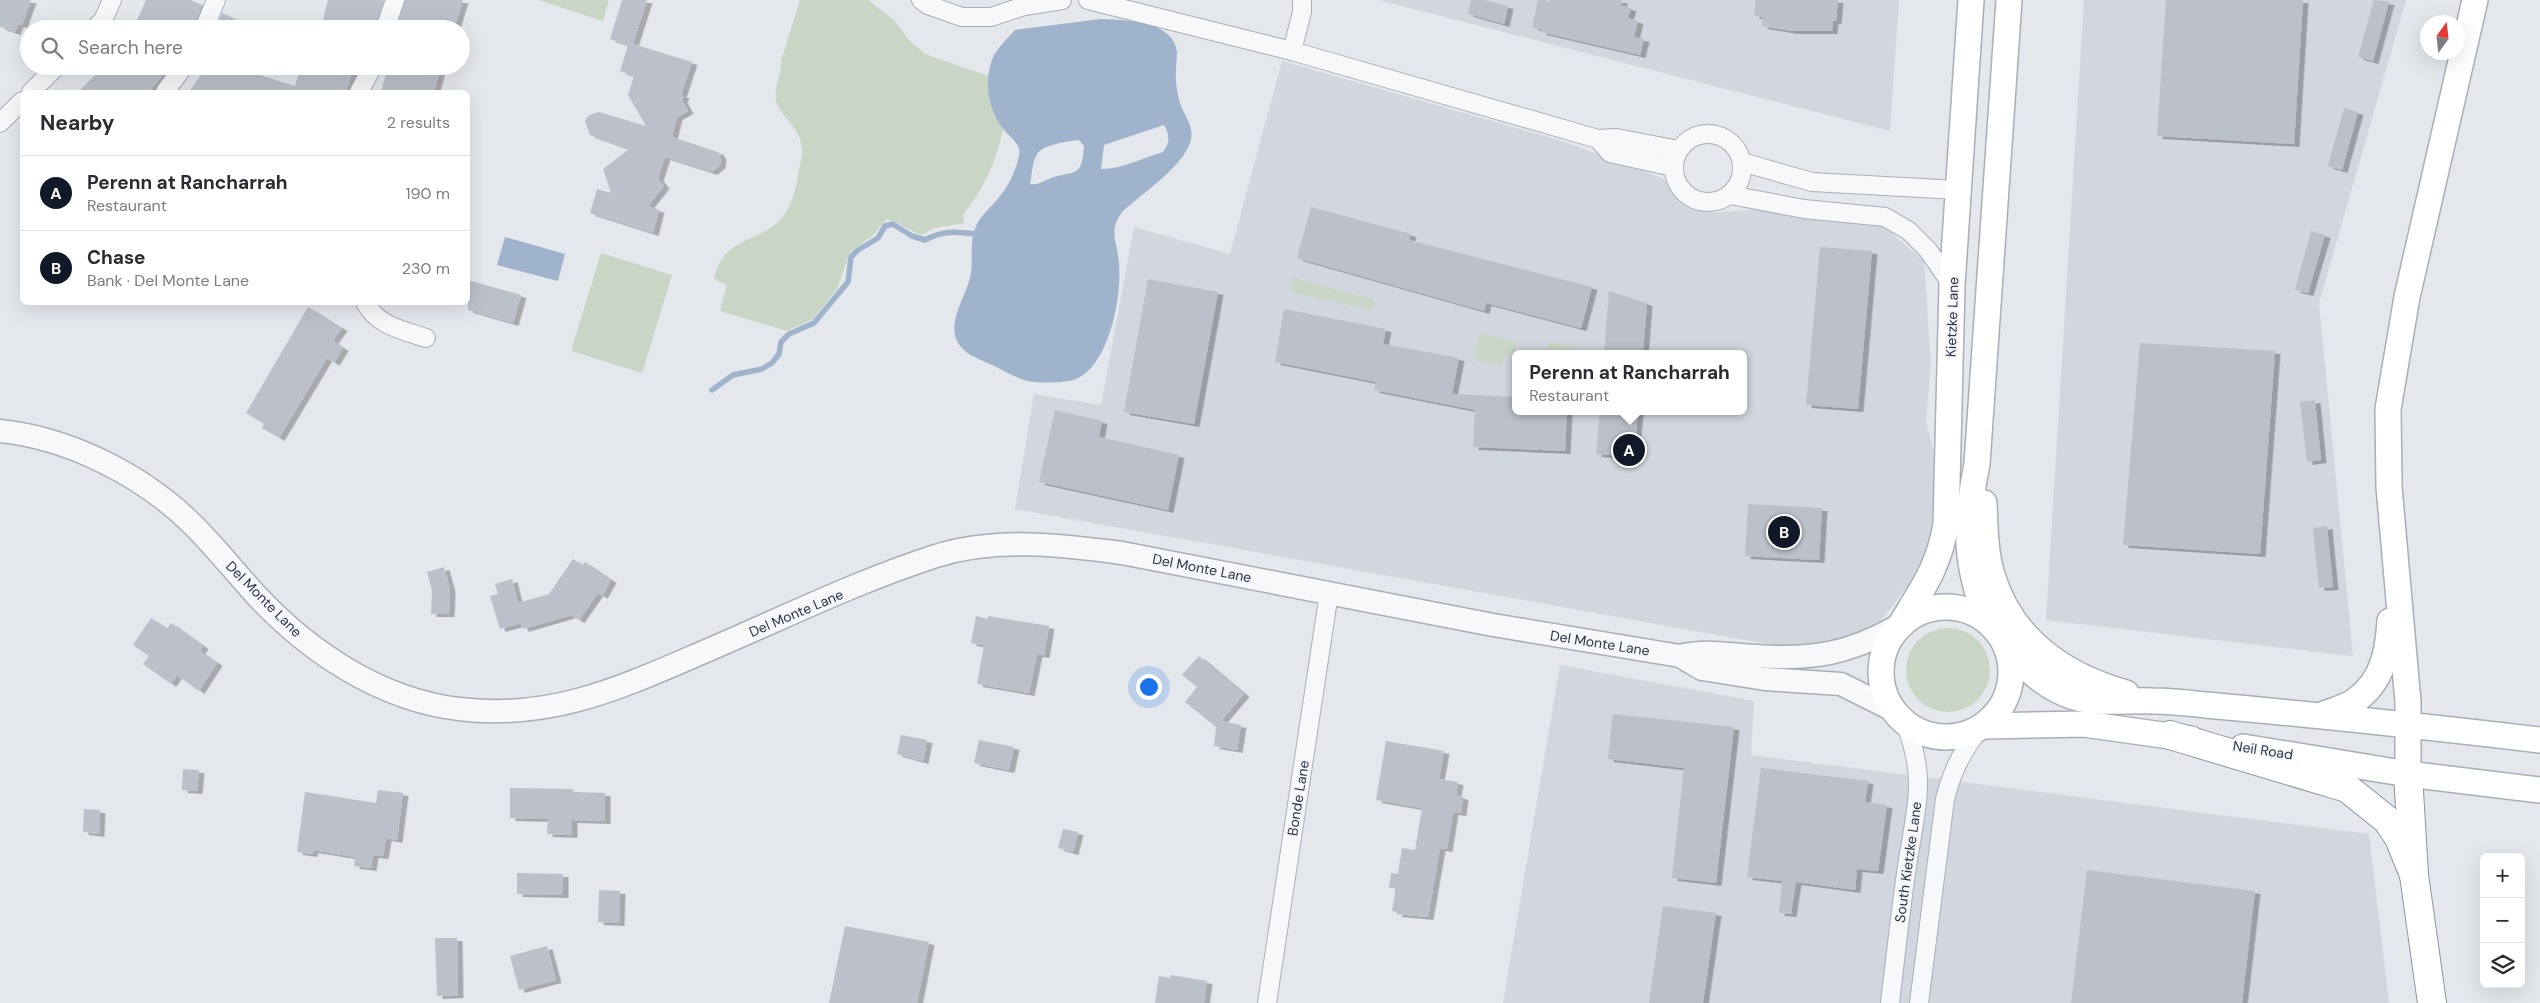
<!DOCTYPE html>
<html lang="en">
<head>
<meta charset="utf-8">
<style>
  body { margin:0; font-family:"DM Sans",sans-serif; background:#f2f2f3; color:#2b2b33 }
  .controls { position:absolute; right:15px; bottom:15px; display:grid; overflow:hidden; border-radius:8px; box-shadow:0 5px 20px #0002 }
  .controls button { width:45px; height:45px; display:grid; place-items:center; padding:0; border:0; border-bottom:1px solid #e1e1e2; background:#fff; color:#2b2b33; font:25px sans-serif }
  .compass { position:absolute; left:2420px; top:15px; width:45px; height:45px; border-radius:50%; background:#fff; box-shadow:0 5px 20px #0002; rotate:15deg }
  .you { position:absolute; left:1148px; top:686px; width:18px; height:18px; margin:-12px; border:4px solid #fff; border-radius:50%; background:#1a73e8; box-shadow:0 0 0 8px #1a73e833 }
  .badge { display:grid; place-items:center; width:32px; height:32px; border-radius:50%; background:#111827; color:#fff; font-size:16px; font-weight:700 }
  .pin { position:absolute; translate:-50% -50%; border:2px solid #fff; box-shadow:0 1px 5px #0006 }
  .popup { position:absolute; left:1512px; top:350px; width:235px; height:65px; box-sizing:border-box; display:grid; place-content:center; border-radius:8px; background:#fff; filter:drop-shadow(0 1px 4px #0005); font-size:16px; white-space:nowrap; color:#7c7c81 }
  .popup b { font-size:19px; color:#2b2b33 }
  .popup::after { content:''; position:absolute; left:50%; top:100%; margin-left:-10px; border:10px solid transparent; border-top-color:#fff }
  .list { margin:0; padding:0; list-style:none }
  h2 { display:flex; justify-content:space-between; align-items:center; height:65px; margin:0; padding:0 20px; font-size:21px }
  h2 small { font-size:16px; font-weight:400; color:#7c7c81 }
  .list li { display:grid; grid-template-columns:32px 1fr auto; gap:15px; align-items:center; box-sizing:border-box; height:75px; padding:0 20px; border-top:1px solid #e1e1e2 }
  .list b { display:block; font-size:19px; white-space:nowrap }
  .list p { margin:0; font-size:16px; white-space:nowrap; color:#7c7c81 }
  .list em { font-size:16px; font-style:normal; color:#7c7c81 }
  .icon { flex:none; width:28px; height:28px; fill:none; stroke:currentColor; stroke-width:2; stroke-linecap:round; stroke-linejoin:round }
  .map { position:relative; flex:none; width:2540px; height:1003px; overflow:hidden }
  .search { position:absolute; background:#fff; box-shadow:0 5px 20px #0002; left:20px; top:20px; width:450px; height:55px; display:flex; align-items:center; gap:12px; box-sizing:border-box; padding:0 18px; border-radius:28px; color:#7c7c81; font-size:19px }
  .panel { position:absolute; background:#fff; box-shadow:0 5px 20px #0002; left:20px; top:90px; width:450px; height:215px; border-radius:8px }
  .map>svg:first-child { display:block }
</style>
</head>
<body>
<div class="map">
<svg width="2540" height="1003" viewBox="0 0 2540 1003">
  <defs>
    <filter id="shadow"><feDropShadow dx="5.5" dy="3" stdDeviation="0" flood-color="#0004"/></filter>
  </defs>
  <rect width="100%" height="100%" fill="#e4e7ec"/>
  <!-- built -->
  <g fill="#d2d6de" fill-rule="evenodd">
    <polygon points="1378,0 1899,0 1890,131"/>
    <polygon points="2084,0 2406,0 2319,303 2353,656 2046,620"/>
    <path d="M1282 61 1565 142 1662 178 1711 213 1762 209 1883 226 1924 261 1931 363 1926 422 1938 467 1935 535 1912 581 1874 629 1807 651 1015 509 1034 394 1101 405 1134 227 1230 254ZM1515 354H1743V411H1515Z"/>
    <polygon points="1560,665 1754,701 1751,755 2369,834 2389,1003 1503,1003"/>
  </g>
  <!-- green -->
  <g fill="#c9d6c5">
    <polygon points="538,0 609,0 603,21"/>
    <path d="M800 0H868L894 20 910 41 925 54 988 76C989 97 993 112 1003 129 995 165 985 186 963 215L964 223 935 228 922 235C909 231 900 222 887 219L872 236 850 252 837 289 813 319 787 331 720 311 727 285 714 279C723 236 758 244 782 218 791 207 796 189 798 175 799 167 803 157 802 149 801 130 786 121 778 106 771 92 782 75 781 61Z"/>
    <polygon points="601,253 672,275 642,373 571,351"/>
    <polygon points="1294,278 1374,300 1373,310 1291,292"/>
    <polygon points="1480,333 1516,342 1515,356 1504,354 1502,364 1479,362 1475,354"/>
    <polygon points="1549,342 1575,347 1574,354 1529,354 1530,351 1546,353"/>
    <circle cx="1948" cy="670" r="42"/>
  </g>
  <!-- water -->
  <g fill="#9fb4cc" fill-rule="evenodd">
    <path d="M1101 19C1124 20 1168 20 1176 47 1178 54 1176 62 1176 70 1175 80 1177 90 1179 100 1183 115 1196 127 1190 143 1182 167 1142 194 1123 211 1107 231 1118 242 1119 264 1122 296 1109 366 1076 379 1064 383 1046 383 1034 382 1020 381 1005 371 992 365 984 361 972 357 965 351 941 331 964 301 970 278 974 262 969 244 975 229 979 216 992 207 1000 196 1009 185 1016 170 1019 156 1022 145 1011 138 1005 131 989 113 983 82 992 60 996 49 1007 39 1015 30ZM1164 125C1170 135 1170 143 1163 152 1142 158 1123 169 1101 169L1104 145ZM1079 140 1084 146C1082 181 1072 169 1049 179 1041 182 1039 185 1030 184 1032 175 1032 164 1036 156 1040 145 1068 141 1079 140Z"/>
    <polygon points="505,237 565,254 558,281 497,265"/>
  </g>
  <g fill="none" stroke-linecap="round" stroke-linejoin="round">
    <!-- stream -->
    <path stroke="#9fb4cc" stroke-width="5.5" d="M712 390 733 375 762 369 772 363 779 354 781 342 789 334 814 323 848 282 851 257 858 250 878 238 885 226 893 224 912 236 925 240C942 231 955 231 974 234"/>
  </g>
  <!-- building -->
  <g fill="#bbc0ca" filter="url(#shadow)">
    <polygon points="0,0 31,0 22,25 18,24 15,32 0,27"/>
    <polygon points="146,0 191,0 202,5 194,29 133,29"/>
    <polygon points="328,0 384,0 375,29 340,29 322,24"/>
    <polygon points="405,0 463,0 454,29 396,29"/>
    <polygon points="622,0 647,0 633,44 692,62 681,95 684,95 682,100 688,111 677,117 672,137 718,152 721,157 720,165 712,172 665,157 658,178 664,186 648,206 659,210 653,233 590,213 597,189 611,193 603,169 629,149 590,135 585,121 589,115 599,112 646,126 628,95 634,76 620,71 628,45 610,39"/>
    <polygon points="1471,0 1483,0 1508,6 1504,24 1468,14"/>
    <polygon points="1538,0 1547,0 1547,8 1549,0 1622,0 1621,6 1631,8 1628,18 1638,21 1634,37 1644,39 1640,55 1541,32 1542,30 1532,27"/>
    <polygon points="1756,0 1838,0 1836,21 1833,21 1832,31 1792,31 1762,26 1763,17 1754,16"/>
    <polygon points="2166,0 2303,0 2294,144 2157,136"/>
    <polygon points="2374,0 2389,2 2373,61 2358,57"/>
    <polygon points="222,13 258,29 216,29"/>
    <polygon points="104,66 170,66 149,92 78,92"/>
    <polygon points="207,66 260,66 256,74 295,86 301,66 354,66 346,92 189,92"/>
    <polygon points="388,66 441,66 434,92 381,92"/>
    <polygon points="2344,108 2358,112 2342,170 2328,166"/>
    <polygon points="1311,207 1411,234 1409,240 1592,287 1581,328 1486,303 1484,311 1297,258"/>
    <polygon points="2311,231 2325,235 2308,293 2295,290"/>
    <polygon points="1820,247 1872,251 1858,409 1806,405"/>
    <polygon points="1148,279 1218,292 1194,424 1124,412"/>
    <polygon points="468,280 521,295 513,323 468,310"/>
    <polygon points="1609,291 1647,303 1643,354 1604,354"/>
    <polygon points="308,307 342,328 333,341 343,348 334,363 327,358 279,438 262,428 264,424 246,413"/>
    <polygon points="1284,309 1386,329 1383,344 1459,358 1452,394 1515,397 1515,411 1567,411 1565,451 1473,447 1475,410 1374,390 1376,382 1275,362"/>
    <polygon points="2140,343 2275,351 2260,554 2123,545"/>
    <polygon points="2315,400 2321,460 2307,462 2300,402"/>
    <polygon points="1055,410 1102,421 1099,437 1179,455 1168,510 1039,482"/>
    <polygon points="1600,411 1638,411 1634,457 1596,454"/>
    <polygon points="1748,504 1822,508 1819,560 1745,556"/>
    <polygon points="2327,526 2333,587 2319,588 2313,528"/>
    <polygon points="573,559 583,565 585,562 611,580 602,596 598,593 579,620 571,615 523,629 521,623 500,629 490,596 498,594 495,584 512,579 518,603 549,594"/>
    <polygon points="444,567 450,589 449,614 431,614 432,591 427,572"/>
    <polygon points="976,616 988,619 988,616 1049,626 1044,655 1037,654 1029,693 977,684 984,645 971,643"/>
    <polygon points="151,618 167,629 171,623 203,646 200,651 217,663 199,691 177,675 171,684 143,664 149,656 133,645"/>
    <polygon points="1199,656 1244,694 1221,721 1241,725 1237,750 1214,746 1216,727 1185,702 1197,687 1182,675"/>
    <polygon points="1613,714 1734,727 1716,883 1672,878 1684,768 1608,759"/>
    <polygon points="901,735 927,740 923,761 897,754"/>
    <polygon points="979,740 1014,747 1009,770 974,763"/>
    <polygon points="1386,741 1444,751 1439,779 1458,782 1456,795 1463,797 1461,813 1453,812 1447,849 1440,848 1428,917 1396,914 1397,912 1392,911 1396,888 1389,888 1391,873 1398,874 1402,848 1415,850 1422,808 1376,800"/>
    <polygon points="1761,768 1868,781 1865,802 1887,805 1878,871 1857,869 1855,890 1796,882 1791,914 1779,913 1782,881 1747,877"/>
    <polygon points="183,769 199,770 197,791 182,790"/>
    <polygon points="510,788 573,789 573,792 605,793 605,821 572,820 572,835 547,834 548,819 510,818"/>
    <polygon points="378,790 403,793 397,840 386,838 383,856 373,855 371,868 354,866 355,857 313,850 312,854 297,852 305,792 376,803"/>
    <polygon points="84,809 100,810 99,834 83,832"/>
    <polygon points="1063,829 1078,832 1073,852 1058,848"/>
    <polygon points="2087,870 2255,891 2242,1003 2071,1003"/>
    <polygon points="517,873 563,874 563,895 517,894"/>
    <polygon points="599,890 620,891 619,923 598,922"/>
    <polygon points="1663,906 1716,913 1703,1003 1649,1003"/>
    <polygon points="845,926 929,942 917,1003 829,1003"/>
    <polygon points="435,938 457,938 458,995 437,996"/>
    <polygon points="547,946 556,980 519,990 510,956"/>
    <polygon points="1171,975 1207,981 1204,1003 1155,1003 1159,976 1170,978"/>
  </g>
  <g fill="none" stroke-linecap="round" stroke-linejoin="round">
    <defs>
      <g id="minor">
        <polyline points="921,0 928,5 962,17 991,17 1024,6 1062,0"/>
        <polyline points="1088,0 1292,51 1598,139 1616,138 1679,150"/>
        <polyline points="94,29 103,20 112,0"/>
        <polyline points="204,29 216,0"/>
        <polyline points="385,29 395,0"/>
        <polyline points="1292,51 1302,12 1302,0"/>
        <polyline points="31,92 57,66"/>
        <polyline points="165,92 184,66"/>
        <polyline points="359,92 373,66"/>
        <polyline points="0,123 22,101"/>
        <circle cx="1708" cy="168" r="34"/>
        <polyline points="1598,139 1610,153 1673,167"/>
        <polyline points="1742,162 1812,182 1958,190"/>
        <polyline points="1730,195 1804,209 1885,217 1909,231 1928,250 1952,285"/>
        <path d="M365 302C377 326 403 330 426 338"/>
        <polyline points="1267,1003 1329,593"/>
        <path d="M1890 1003C1895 960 1900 916 1906 873 1914 814 1929 782 1905 723"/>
        <path d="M1919 1003 1945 799C1952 772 1961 753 1978 731"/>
      </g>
      <g id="tertiary">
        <path d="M0 431C68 438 140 474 189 521 213 544 234 571 256 595 309 652 381 700 459 709 550 720 618 689 699 654 777 621 855 582 936 556 996 537 1062 545 1122 553L1493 625 1680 656C1706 649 1731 655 1756 656 1812 660 1848 654 1896 627"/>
        <polyline points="1680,656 1702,669 1765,679 1841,684 1891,709"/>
      </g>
      <g id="secondary">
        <path d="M1984 503C1985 527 1985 552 1992 575 2011 640 2065 676 2126 693"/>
        <circle cx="1946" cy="672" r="65"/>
        <path d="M1988 621C1964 563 1965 524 1977 464L2009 0"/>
        <path d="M1901 624C1923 588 1939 566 1946 524L1952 285 1971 0"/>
        <path d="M2007 649C2027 669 2049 691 2078 698 2102 704 2128 700 2153 701 2171 701 2188 703 2206 705 2317 715 2429 727 2540 740"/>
        <path d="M2324 714C2334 710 2348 707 2356 700 2383 681 2388 651 2390 621"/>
        <polyline points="1985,726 2084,724 2191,739"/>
        <polyline points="2243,747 2408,774 2540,790"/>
        <polyline points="2408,774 2408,702 2389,487 2388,409 2407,297 2475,0"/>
      </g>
      <g id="motorway">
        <polyline points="2170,735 2347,788 2387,820 2399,838 2414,875"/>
        <polyline points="2408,774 2414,875 2432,1003"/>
      </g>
    </defs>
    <!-- minor casing -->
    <use href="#minor" stroke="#a9aeb7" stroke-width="20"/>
    <!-- tertiary casing -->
    <use href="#tertiary" stroke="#a9aeb7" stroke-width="25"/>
    <!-- secondary casing -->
    <use href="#secondary" stroke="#a9aeb7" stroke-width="28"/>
    <!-- motorway casing -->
    <use href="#motorway" stroke="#8b94a3" stroke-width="30"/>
    <!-- minor -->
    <use href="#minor" stroke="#f7f8fa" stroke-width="18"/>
    <!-- tertiary -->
    <use href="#tertiary" stroke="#f7f8fa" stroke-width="22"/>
    <!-- secondary -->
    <use href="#secondary" stroke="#fff" stroke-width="25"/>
    <!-- motorway -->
    <use href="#motorway" stroke="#fff" stroke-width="28"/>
  </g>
  <g text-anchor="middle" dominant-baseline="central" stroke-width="4" stroke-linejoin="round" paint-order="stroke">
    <!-- street labels -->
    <g font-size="14" fill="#2b3445" stroke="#f4f6f9">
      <text transform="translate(1952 317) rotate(-88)">Kietzke Lane</text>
      <text transform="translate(1202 568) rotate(11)">Del Monte Lane</text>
      <text transform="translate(264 599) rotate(45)">Del Monte Lane</text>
      <text transform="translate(796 613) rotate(-23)">Del Monte Lane</text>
      <text transform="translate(1600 643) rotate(9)">Del Monte Lane</text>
      <text transform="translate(2263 750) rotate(9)">Neil Road</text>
      <text transform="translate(1298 798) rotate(-81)">Bonde Lane</text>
      <text transform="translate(1908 862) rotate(-82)">South Kietzke Lane</text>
    </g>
  </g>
</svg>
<div class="controls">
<button>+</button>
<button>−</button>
<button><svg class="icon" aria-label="layers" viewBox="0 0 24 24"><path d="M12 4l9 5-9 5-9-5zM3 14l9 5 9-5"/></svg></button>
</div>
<svg class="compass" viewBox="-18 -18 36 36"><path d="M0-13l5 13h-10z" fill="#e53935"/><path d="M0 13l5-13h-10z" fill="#7c7c81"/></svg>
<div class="you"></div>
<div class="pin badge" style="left:1629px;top:450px">A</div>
<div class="popup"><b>Perenn at Rancharrah</b>Restaurant</div>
<div class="pin badge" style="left:1784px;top:532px">B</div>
<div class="search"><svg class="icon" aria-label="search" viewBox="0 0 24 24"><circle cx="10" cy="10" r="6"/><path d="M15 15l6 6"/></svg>Search here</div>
<section class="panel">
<h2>Nearby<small>2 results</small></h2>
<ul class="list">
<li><span class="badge">A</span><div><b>Perenn at Rancharrah</b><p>Restaurant</p></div><em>190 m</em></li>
<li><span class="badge">B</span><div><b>Chase</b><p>Bank · Del Monte Lane</p></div><em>230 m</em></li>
</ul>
</section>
</div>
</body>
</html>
